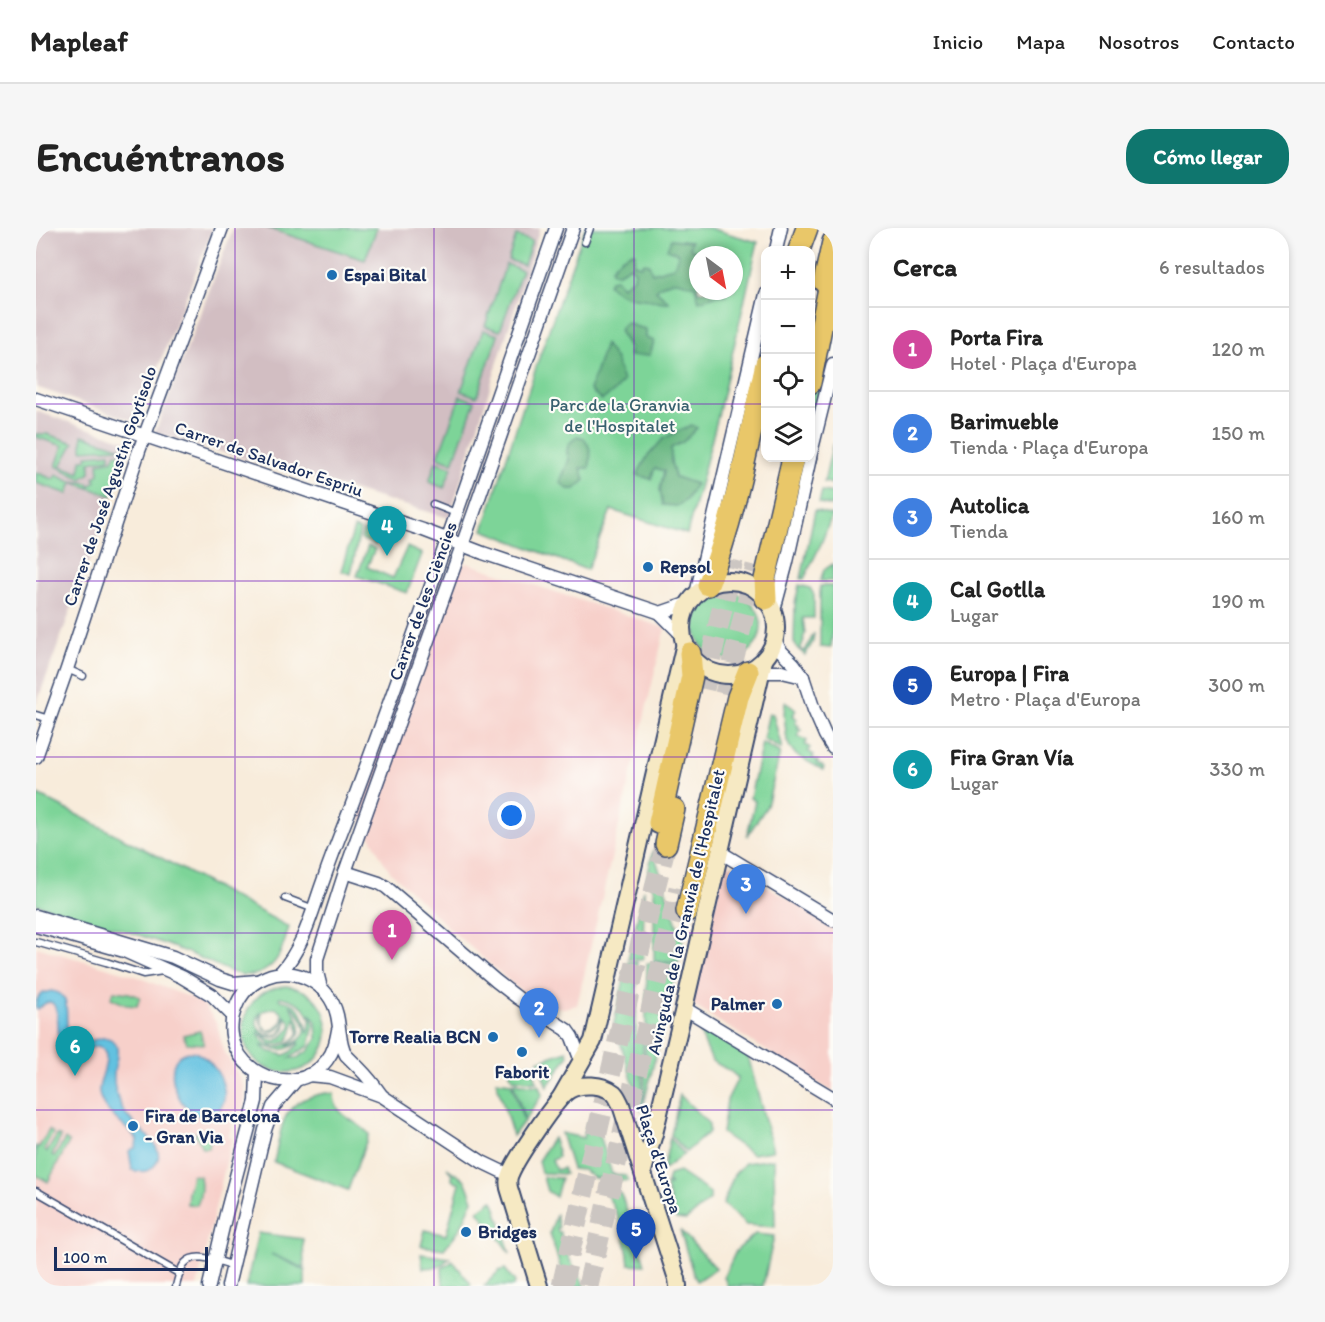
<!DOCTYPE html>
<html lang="es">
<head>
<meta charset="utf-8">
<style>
  body { margin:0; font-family:Itim,sans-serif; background:#f6f6f6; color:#222 }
  .controls { position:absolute; right:18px; top:18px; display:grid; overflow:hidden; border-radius:12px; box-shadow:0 3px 9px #0003 }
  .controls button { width:54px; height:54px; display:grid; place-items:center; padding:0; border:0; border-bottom:2px solid #e0e0e0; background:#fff; color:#222; font:30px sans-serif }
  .compass { position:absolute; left:653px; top:18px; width:54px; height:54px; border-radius:50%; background:#fff; box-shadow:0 3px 9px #0003; rotate:148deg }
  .scale { position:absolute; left:18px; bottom:15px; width:154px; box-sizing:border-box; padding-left:6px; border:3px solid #1b2f5e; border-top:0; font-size:16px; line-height:21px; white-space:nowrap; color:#1b2f5e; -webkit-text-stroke:4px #fdfcf7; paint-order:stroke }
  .you { position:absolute; left:476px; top:588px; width:21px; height:21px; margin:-15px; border:4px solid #fff; border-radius:50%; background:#1a73e8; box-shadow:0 0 0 9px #1a73e833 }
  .badge { display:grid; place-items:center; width:39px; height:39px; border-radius:50%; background:#0f766e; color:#fff; font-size:20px; font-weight:700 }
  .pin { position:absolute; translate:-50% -50px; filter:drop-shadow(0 2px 3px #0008) }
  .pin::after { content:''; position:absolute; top:32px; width:21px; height:18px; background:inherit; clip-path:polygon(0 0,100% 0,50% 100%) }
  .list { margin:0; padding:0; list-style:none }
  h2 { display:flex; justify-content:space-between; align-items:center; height:78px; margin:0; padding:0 24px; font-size:26px }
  h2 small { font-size:20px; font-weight:400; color:#767676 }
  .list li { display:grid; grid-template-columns:39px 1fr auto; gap:18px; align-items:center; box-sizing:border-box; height:84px; padding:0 24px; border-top:2px solid #e0e0e0 }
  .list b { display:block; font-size:22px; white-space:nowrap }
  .list p { margin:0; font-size:20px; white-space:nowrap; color:#767676 }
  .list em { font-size:20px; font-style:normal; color:#767676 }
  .icon { flex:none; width:33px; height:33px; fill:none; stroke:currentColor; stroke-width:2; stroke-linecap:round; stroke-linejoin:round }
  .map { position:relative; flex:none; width:797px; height:1058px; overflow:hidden; border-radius:24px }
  header { display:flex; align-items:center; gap:36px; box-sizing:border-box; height:84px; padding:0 30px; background:#fff; border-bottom:2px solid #e0e0e0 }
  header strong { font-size:28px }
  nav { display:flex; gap:33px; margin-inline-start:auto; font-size:21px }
  .intro { display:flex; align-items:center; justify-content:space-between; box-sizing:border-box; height:144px; padding:0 36px }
  h1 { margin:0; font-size:42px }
  .button { padding:15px 27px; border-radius:24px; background:#0f766e; color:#fff; font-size:21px; font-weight:700 }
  main { display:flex; gap:36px; padding:0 36px }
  aside { flex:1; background:#fff; border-radius:24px; box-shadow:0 3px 9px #0003 }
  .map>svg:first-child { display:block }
</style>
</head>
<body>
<header>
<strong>Mapleaf</strong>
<nav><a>Inicio</a><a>Mapa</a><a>Nosotros</a><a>Contacto</a></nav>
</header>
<div class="intro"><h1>Encuéntranos</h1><a class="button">Cómo llegar</a></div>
<main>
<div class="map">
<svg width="797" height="1058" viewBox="0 0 797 1058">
  <rect width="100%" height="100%" fill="#fdfcf7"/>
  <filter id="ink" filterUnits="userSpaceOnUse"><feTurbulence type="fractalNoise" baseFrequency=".0167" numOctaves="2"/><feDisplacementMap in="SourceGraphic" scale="12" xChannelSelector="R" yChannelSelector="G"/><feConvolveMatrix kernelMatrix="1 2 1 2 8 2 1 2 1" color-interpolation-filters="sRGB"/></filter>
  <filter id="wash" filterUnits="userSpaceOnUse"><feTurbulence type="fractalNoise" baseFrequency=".008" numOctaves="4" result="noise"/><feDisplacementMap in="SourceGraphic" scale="24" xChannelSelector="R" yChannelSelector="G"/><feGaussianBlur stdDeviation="1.35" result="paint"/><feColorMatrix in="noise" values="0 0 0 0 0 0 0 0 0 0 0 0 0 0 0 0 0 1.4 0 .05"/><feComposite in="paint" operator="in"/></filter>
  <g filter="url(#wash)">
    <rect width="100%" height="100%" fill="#f8ecdb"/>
    <!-- built -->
    <g fill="#f7d0ca">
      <polygon points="431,335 629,400 541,777 528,780 514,778 496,770 480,759 414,701 354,643 346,631 323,586 351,491 400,352"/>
      <polygon points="693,636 797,697 797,864 655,776 687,642 689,638"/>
      <polygon points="0,719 94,746 155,770 168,777 181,795 187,821 205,852 208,859 209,871 207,881 198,887 192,911 196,909 161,1058 0,1058"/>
    </g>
    <!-- industrial -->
    <g fill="#d2bec2">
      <polygon points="0,0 177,0 101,194 0,159"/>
      <polygon points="197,0 504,0 413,290 119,205"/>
      <polygon points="0,183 96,215 0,477"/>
    </g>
    <!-- green -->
    <g fill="#7dd498" stroke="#4c827b" stroke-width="1.5" fill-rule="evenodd">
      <polygon points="231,0 341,0 329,32"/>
      <path d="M549 0H673L722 14 681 192 651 306 575 282 551 342 447 302 504 127ZM662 27H698V63H662Z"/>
      <polygon points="480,8 496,13 488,37 472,32"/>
      <polygon points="470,36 486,42 464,103 449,98"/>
      <polygon points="797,67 797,106 775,203 775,165"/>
      <polygon points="447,102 462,107 441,169 425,163"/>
      <polygon points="424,168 439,173 417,235 402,229"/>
      <polygon points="0,206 11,206 38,215 25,238 44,245 45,232 50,232 52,229 51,227 74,225 74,230 54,234 54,245 45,251 20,238 27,218 0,209"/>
      <polygon points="46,207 86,220 46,222"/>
      <polygon points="797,215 797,256 788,254"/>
      <polygon points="80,225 90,229 76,268 36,254 32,266 0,255 0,244 17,251 21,247 33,253 52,255 54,258 60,253 58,250 63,246 62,235 77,232"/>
      <polygon points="400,234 416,239 408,260 393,254"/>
      <polygon points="786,263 797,265 797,278 783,275"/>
      <polygon points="779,282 796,287 785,316 768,351 765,351"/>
      <polygon points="318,300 324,302 315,346 305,343"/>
      <polygon points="327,303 344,308 340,317 325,311"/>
      <polygon points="332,318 339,321 331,339 357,350 371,319 386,326 371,365 321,348"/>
      <polygon points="797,336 797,353 784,353 788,342"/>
      <polygon points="763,357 774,360 778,367 778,390 767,390 769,406 767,411 768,412 764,422 769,423 778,405 777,414 769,427 761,420 758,414 759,376"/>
      <polygon points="784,358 797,358 797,398 795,420 784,419"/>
      <circle cx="692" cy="398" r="33"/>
      <polygon points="749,474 760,482 756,488 761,491 759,495 763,498 761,501 765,502 762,508 771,513 769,517 774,520 772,523 778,527 776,530 782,533 781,535 788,539 787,542 760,527 754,519 751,513 748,487"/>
      <polygon points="733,485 737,486 745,517 745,521 727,511"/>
      <polygon points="726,515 744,525 731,578 711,608 719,573 714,570"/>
      <path d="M2 567 118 626 253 699C247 719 243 739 221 746 203 751 185 739 169 732 115 708 57 694 0 676V573Z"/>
      <polygon points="617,623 647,715 643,733 618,733 618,662 615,656 610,654"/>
      <polygon points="608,661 607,732 592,731"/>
      <polygon points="592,734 601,734 600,806 602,810 607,812 606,883 578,795"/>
      <polygon points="611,735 642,735 608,876"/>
      <path d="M251 758C307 766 302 841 252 844 195 847 190 762 251 758ZM244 769C263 772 280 784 272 805 271 797 267 783 259 777 256 774 249 773 244 772L243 770ZM254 777C259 780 261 783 264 788 274 803 268 812 252 818V817C272 804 264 793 254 777ZM239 780 246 785 247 793 239 801 232 803 226 797 225 788 227 783ZM224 785C223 814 249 804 248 787L249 797 243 806C229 811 214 799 224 785ZM274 786 280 794 281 811 272 823 261 830H253L273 818 278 797ZM249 788 254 793 255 799C246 810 240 819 227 807V806C242 814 253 802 249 788ZM259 791C261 795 263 801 262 806 260 811 258 810 255 813 241 823 230 821 222 805L223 804 234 816C254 819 256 806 259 791ZM263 814V816L253 825 248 827 232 823 224 817C240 822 247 826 263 814Z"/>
      <polygon points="78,763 93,765 104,769 101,778 90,777 75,770"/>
      <polygon points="668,797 711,824 737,923 716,926 686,905 691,872 702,850 694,843 676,833 664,805"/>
      <polygon points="164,803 168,816 151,815 147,807"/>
      <polygon points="531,823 532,828 511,859 502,833"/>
      <polygon points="495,835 501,854 476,851 473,842"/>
      <polygon points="460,853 475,855 488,893 477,908"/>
      <polygon points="477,855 503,858 506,867 489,892"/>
      <path d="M290 865 298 866C298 889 320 891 333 906L312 962 238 934C247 896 244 872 290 865Z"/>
      <polygon points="644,867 673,896 673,904 650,924 635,907"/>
      <polygon points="559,891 576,946 590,948 592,953 558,950 547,942 536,941 525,905 547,910 551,894"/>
      <polygon points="13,902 17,905 8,922 11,924 21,907 25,909 16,927 19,928 29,911 33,914 12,954 0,947 0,918 3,919"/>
      <polygon points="175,904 173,920 166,920 159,905"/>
      <polygon points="517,910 522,923 521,924 522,929 516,932 520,942 527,940 529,946 505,945 502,933"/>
      <polygon points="634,910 648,926 627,942"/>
      <polygon points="738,931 739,999 710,997 687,976 698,947 709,935"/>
      <polygon points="411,940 429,952 437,972 424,1001 408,1021 385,1018 389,1002 410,1007 424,955 416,952 416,946"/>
      <polygon points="643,944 674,965 674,972 650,992 640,991 630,959 630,957 634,957 634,955 631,955 633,947"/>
      <path d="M156 947 164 948C166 959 165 968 161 977L151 976 152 964Z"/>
      <polygon points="507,949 525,950 520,969 511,963"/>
      <path d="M562 954 585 966 598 1003 593 1006 592 1010 596 1014 602 1012 609 1037 593 1036C590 1005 581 979 562 954Z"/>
      <polygon points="456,972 459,977 474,1025 442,983"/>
      <path d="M520 987 523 1000H521L522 1004H524C529 1024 537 1042 550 1058H530L514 1005Z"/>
      <polygon points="644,1002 680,1040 661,1053 657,1045"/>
      <polygon points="222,1005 267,1011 268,1040 235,1026 269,1042 269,1058 210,1058"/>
      <polygon points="719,1006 738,1008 727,1058 692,1058 688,1049 700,1023"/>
      <polygon points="385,1026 414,1030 402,1039 387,1040"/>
      <polygon points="417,1033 435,1056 434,1058 407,1058 406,1040"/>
      <polygon points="469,1041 479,1054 478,1058 448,1058 463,1043"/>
    </g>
    <!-- forest -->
    <g fill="#66b680" stroke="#40726f" stroke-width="1.5">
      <path d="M635 11 655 13 654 20 665 27H662V63H692L690 67 678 68 663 73 659 58C642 52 635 49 620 62L633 74C624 74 616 72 608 71 594 70 582 67 572 56L574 52 580 51 586 58 598 50 599 43 594 38 583 45H577L575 41C581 32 587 28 597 24L599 26 598 36 605 38 607 34 613 36 616 45 638 39 643 25 631 21Z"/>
      <polygon points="592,95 598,98 610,101 610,110 618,113 614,127 594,128 594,120 583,103 588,96"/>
      <polygon points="569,116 579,130 587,153 580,162 566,172 554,162"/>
      <polygon points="655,197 661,200 647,214 635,220 635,234 639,249 660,256 650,272 641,278 627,277 624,262 628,243 619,240 615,251 601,247 611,229 628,210"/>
      <path d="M541 208 548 210C555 220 556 227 553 240H545L549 252 539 261H532L524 254 533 232 531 224 532 217Z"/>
    </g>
    <!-- water -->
    <g fill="#62c1e0" stroke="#3e789f" stroke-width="1.5">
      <path d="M15 763C41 765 24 798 35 809 50 823 67 801 78 814 86 822 77 839 78 849 78 855 79 862 81 867 83 874 87 882 91 888 101 900 136 921 117 939 111 945 103 944 96 942L93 923 100 919 101 911C90 898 64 882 63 864 62 850 80 826 62 818L37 825 27 823C24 819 24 819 23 814 21 803 26 757 2 781L0 780C0 768 4 765 15 763Z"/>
      <path d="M158 824C179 831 200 866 181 884 177 887 173 889 168 889 138 886 120 822 158 824Z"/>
    </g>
  </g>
  <g filter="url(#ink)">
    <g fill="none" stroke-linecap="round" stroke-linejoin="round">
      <!-- highway-tunnel -->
      <g stroke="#ccc6c2" stroke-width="21" stroke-dasharray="21 10" stroke-linecap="butt">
        <polyline points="668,461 697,332"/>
        <polyline points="689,466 720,338"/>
        <polyline points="526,1058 596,752 630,616"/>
        <polyline points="552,1058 643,660"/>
      </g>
      <defs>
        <g id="lane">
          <polyline points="549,14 554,0"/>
          <polyline points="397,276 420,285"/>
          <polyline points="31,441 47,448"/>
          <polyline points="0,487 13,491"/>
          <polyline points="249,670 278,681"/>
          <polyline points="0,714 70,734 107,746 127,743"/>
          <polyline points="0,963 144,1046"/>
          <path d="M140 1058C142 1051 144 1040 149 1035 160 1023 183 1034 197 1037"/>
        </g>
        <g id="street">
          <polyline points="740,22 745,0"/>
          <polyline points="0,171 387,302 447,325 622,384 624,385 647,408"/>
          <polyline points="774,229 797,136"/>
          <polyline points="660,366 730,66"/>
          <polyline points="624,385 653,375"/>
          <polyline points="737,386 751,334 774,230"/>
          <polyline points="739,412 744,422 758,436 767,449 778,482 789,507 797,520"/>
          <polyline points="718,444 746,444 767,449"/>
          <polyline points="0,529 31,441 103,223 186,0"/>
          <polyline points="684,624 797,692"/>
          <polyline points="309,644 343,655 350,659 460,753 482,770 531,802 536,809 545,833"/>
          <polyline points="0,688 137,729 184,751 197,755 221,753"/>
          <polyline points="0,698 88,723 146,749 176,767 196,787"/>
          <path d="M244 745C267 720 275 687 286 656 295 630 305 604 315 579 387 387 452 193 520 0"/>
          <polyline points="285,760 281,744 281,731 309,644 438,284 537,0"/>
          <polyline points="648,780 797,870"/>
          <path d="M302 802C300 813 298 823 291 832 255 879 178 837 199 781 204 766 215 755 230 749 259 737 294 756 301 787 304 800 303 815 310 827 314 831 319 836 323 840 332 849 339 858 346 868"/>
          <polyline points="272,847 294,849 346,868 446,934 473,947"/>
          <polyline points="173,1058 190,986 220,873 221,845"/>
          <polyline points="192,1058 229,902 237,879 261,851"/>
        </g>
        <g id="secondary">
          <circle cx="693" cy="400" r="47"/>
          <polyline points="525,869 557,813 649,415"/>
          <polyline points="607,943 618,906 648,780 728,432"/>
          <path d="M503 1058 473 960C472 955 472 950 474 946 480 931 521 869 533 862 545 855 567 856 578 865 581 868 583 873 585 877L641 1051 642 1058"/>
        </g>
        <g id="highway">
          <polyline points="763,22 771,0"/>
          <polyline points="788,54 797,14"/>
          <polyline points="774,155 797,40"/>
          <path d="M672 357C700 286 713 209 730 136"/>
          <polyline points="730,371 729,351 757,230"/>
          <polyline points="623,595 656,448 654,425"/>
          <polyline points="630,616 638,581"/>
          <polyline points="651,683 702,469 712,444"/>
        </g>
      </defs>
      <!-- lane casing -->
      <use href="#lane" stroke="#3c4b71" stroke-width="9"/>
      <!-- street casing -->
      <use href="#street" stroke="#3c4b71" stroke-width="15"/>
      <!-- secondary casing -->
      <use href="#secondary" stroke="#3c4b71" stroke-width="20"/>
      <!-- highway casing -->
      <use href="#highway" stroke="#3c4b71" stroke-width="24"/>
      <!-- lane -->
      <use href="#lane" stroke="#fff" stroke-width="6"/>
      <!-- street -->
      <use href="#street" stroke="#fff" stroke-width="12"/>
      <!-- secondary -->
      <use href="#secondary" stroke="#f6e9c3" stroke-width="16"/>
      <!-- highway -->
      <use href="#highway" stroke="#e9c769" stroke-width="21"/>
    </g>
  </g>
  <!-- grid -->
  <path fill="none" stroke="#7b2cbf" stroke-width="1.5" stroke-opacity="0.55" d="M199 0V1058M398 0V1058M598 0V1058M0 176H730M774 176H797M0 353H797M0 529H797M0 705H797M0 882H797"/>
  <!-- markers -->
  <g fill="#1f6fb2" stroke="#fdfcf7" stroke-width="2">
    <circle cx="296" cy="47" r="6"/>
    <circle cx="612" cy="339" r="6"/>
    <circle cx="741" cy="776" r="6"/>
    <circle cx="457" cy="809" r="6"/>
    <circle cx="486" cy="824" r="6"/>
    <circle cx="97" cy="898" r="6"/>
    <circle cx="430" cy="1004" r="6"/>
  </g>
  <g text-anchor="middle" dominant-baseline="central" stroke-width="4.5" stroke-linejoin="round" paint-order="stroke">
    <!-- poi labels -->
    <g font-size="18" font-weight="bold" fill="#1b2f5e" stroke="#fdfcf7" text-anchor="start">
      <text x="308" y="47">Espai Bital</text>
      <text x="624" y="339">Repsol</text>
      <text x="729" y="776" text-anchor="end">Palmer</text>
      <text x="445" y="809" text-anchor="end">Torre Realia BCN</text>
      <text x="486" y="844" text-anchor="middle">Faborit</text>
      <text x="109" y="888">Fira de Barcelona<tspan x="109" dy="21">- Gran Via</tspan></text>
      <text x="442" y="1004">Bridges</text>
    </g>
    <!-- park labels -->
    <g font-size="18" fill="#38616f" stroke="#fdfcf7">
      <text x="584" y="177">Parc de la Granvia<tspan x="584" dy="21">de l'Hospitalet</tspan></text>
    </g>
    <!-- street labels -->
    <g font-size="18" fill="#1b2f5e" stroke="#fdfcf7">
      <text transform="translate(233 231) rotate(19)">Carrer de Salvador Espriu</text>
      <text transform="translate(74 258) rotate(-71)">Carrer de José Agustín Goytisolo</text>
      <text transform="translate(387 373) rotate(-70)">Carrer de les Ciències</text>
      <text transform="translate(650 684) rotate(-77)">Avinguda de la Granvia de l'Hospitalet</text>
      <text transform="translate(623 931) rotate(72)">Plaça d'Europa</text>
    </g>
  </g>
</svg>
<div class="controls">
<button>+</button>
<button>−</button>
<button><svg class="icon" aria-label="locate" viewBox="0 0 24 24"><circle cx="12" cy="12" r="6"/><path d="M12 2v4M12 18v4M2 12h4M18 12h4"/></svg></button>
<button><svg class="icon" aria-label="layers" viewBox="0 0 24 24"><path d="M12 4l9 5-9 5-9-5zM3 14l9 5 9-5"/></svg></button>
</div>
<svg class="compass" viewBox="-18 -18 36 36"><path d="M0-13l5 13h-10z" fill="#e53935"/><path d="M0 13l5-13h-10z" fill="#767676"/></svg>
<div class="scale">100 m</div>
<div class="you"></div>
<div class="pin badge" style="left:356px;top:732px;background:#d1479c">1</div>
<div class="pin badge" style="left:503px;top:810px;background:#3f7fe0">2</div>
<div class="pin badge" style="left:710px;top:686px;background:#3f7fe0">3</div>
<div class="pin badge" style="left:351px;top:328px;background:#0f9aa8">4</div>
<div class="pin badge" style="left:600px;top:1031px;background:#1a4fb4">5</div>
<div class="pin badge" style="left:39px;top:848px;background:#0f9aa8">6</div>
</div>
<aside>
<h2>Cerca<small>6 resultados</small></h2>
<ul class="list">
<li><span class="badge" style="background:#d1479c">1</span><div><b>Porta Fira</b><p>Hotel · Plaça d'Europa</p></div><em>120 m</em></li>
<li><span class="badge" style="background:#3f7fe0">2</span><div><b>Barimueble</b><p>Tienda · Plaça d'Europa</p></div><em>150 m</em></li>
<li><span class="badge" style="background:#3f7fe0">3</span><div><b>Autolica</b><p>Tienda</p></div><em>160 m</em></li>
<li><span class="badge" style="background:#0f9aa8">4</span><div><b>Cal Gotlla</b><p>Lugar</p></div><em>190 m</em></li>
<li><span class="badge" style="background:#1a4fb4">5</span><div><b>Europa | Fira</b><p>Metro · Plaça d'Europa</p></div><em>300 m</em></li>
<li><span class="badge" style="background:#0f9aa8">6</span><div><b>Fira Gran Vía</b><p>Lugar</p></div><em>330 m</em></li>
</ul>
</aside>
</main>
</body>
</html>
